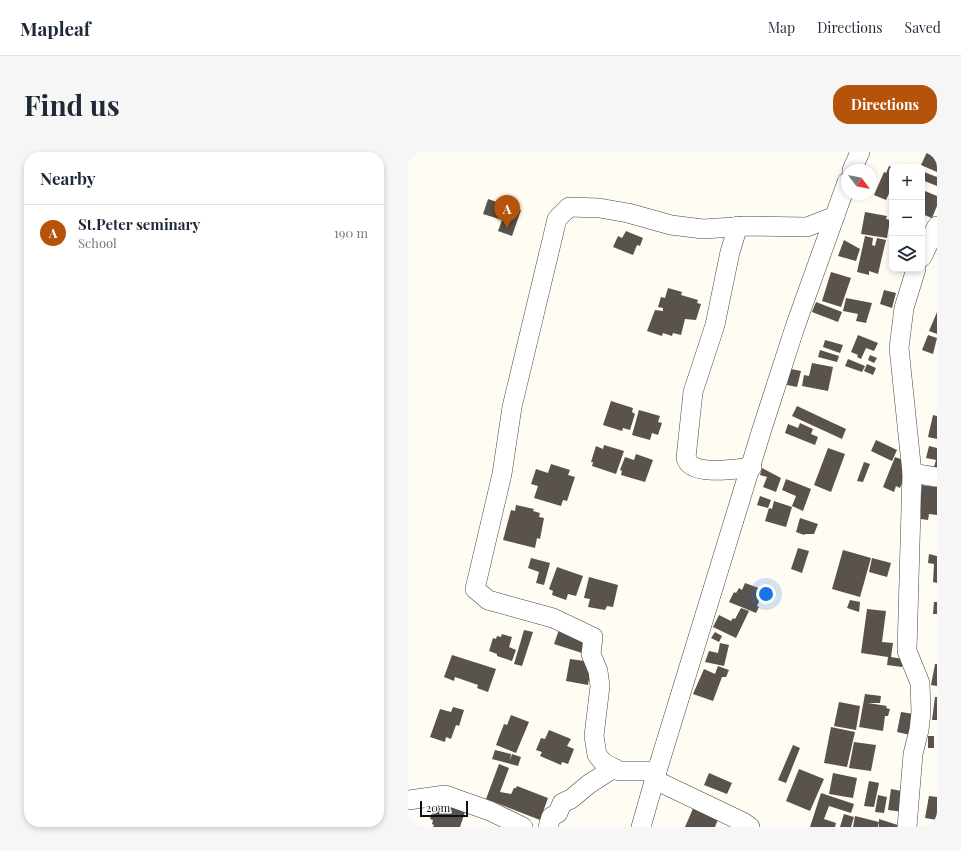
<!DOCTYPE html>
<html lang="en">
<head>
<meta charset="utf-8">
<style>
  body { margin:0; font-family:"Playfair Display",serif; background:#f6f6f7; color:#1f2937 }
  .controls { position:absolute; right:12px; top:12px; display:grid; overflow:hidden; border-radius:8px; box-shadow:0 2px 6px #0003 }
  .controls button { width:36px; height:36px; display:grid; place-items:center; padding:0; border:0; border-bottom:1px solid #e0e1e3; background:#fff; color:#1f2937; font:20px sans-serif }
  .compass { position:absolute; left:433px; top:12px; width:36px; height:36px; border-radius:50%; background:#fff; box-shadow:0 2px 6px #0003; rotate:122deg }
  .scale { position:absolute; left:12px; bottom:10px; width:48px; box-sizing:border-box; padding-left:4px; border:2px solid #101010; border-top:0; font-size:11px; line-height:14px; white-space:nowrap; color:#101010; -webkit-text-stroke:3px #fff; paint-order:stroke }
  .you { position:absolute; left:358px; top:442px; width:14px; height:14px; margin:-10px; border:3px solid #fff; border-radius:50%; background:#1a73e8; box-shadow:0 0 0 6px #1a73e833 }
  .badge { display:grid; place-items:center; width:26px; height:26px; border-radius:50%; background:#b45309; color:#fff; font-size:13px; font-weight:700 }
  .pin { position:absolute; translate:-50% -33px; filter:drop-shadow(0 1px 2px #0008) }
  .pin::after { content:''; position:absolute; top:21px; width:14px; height:12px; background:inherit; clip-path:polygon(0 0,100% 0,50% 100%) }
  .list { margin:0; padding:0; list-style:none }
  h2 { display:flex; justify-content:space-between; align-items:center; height:52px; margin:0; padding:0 16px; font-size:17px }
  h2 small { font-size:13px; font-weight:400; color:#747a83 }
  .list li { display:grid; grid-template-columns:26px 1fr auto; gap:12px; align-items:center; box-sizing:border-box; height:56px; padding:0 16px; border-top:1px solid #e0e1e3 }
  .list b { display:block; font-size:15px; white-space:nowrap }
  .list p { margin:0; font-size:13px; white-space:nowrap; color:#747a83 }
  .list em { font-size:13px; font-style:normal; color:#747a83 }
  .icon { flex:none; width:22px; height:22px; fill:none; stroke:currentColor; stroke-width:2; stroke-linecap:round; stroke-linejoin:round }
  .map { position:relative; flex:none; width:529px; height:675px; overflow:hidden; border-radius:16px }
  header { display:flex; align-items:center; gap:24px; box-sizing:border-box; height:56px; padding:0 20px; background:#fff; border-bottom:1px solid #e0e1e3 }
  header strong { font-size:19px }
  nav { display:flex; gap:22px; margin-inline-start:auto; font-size:14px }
  .intro { display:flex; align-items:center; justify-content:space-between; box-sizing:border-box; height:96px; padding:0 24px }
  h1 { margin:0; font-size:28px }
  .button { padding:10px 18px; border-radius:16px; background:#b45309; color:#fff; font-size:14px; font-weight:700 }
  main { display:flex; gap:24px; padding:0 24px }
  aside { flex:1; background:#fff; border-radius:16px; box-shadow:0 2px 6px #0003 }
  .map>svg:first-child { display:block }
</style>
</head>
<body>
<header>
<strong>Mapleaf</strong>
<nav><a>Map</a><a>Directions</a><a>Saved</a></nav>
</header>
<div class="intro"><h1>Find us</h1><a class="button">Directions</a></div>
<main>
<aside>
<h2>Nearby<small></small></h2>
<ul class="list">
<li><span class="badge">A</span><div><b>St.Peter seminary</b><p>School</p></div><em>190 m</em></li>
</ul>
</aside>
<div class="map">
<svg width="529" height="675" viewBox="0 0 529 675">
  <rect width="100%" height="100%" fill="#fffdf3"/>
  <!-- building -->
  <g fill="#5a524c">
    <polygon points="519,0 529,0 529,20 513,13"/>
    <polygon points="481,14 484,15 484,35 478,48 466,43 476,20 478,21"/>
    <polygon points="516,20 529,25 529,34 514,28"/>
    <polygon points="517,39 529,44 529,54 524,66 514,62 514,46"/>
    <polygon points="80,47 113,58 104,84 90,79 94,68 75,62"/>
    <polygon points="457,60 479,64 478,67 482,68 479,86 453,82"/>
    <polygon points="218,79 235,86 232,94 229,93 225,103 205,95 210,84 214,86"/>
    <polygon points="457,84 465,86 464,93 467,94 469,86 478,88 470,122 461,119 461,123 449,120"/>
    <polygon points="436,88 452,97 448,109 430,104"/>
    <polygon points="423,120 443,126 433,155 414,149"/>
    <polygon points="260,136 274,140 273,143 290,148 289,151 293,152 288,168 277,167 273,183 265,181 264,184 255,181 254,184 239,179 247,158 255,159 255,156 250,155 253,145 257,146"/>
    <polygon points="476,138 488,141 484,156 472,152"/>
    <polygon points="438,146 464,151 458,171 448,169 450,162 435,159"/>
    <polygon points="408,150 434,160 430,170 404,160"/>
    <polygon points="529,160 529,182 521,179"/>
    <polygon points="450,183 470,191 466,199 458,196 453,207 449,205 450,203 443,200"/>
    <polygon points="520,183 529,186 525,202 514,198"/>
    <polygon points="417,188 435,193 432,201 415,195"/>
    <polygon points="412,198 431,204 429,210 410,205"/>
    <polygon points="462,203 469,206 466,211 460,208"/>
    <polygon points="440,207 457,214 454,220 437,214"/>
    <polygon points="404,211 425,215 420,239 394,234 396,223 401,224"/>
    <polygon points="459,212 468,216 465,223 456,219"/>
    <polygon points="383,217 393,219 389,235 379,233"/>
    <polygon points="203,249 225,256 224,260 227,262 222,278 215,276 214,279 195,273"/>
    <polygon points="389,254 438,277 434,287 384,264"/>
    <polygon points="231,258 252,264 250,270 254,271 250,283 244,281 242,288 224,283"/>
    <polygon points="525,263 529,264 529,287 520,285"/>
    <polygon points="392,271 405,277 403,282 410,285 407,293 377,281 380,272 390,276"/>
    <polygon points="468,288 489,298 484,309 463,299"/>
    <polygon points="196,293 216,299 208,322 184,314 185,310 183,310 188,294 195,297"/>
    <polygon points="521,294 529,296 529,316 526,315 528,308 518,306"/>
    <polygon points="420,296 437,302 423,340 406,333"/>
    <polygon points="228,302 245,308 237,330 213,323 214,319 212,318 217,305 226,308"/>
    <polygon points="487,305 498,309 494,320 498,321 492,336 488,334 486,340 475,335"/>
    <polygon points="456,310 462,312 455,330 449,329"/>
    <polygon points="143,312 162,318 160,323 167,325 159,349 155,348 153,354 126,346 130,334 123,332 128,317 140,321"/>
    <polygon points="354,316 373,326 368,340 355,335 359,325 352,323"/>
    <polygon points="378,327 403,337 395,359 384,354 388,344 374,338"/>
    <polygon points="514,333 529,335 529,363 521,362 520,368 513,367 513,361 511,361"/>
    <polygon points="352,344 363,348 360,356 349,353"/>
    <polygon points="366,349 384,355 378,375 357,369 361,356 364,357"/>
    <polygon points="108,353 126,357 125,359 132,361 131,365 136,366 132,387 129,386 127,396 95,388 103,358 107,359"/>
    <polygon points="392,366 410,372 406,382 397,382 396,383 388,380"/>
    <polygon points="390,396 401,399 394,421 383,417"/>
    <polygon points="435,398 463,406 452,445 424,437"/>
    <polygon points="521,402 529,404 529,431 525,430 526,412 520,411"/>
    <polygon points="123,406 142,411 136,433 128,431 131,420 120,416"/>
    <polygon points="464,406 483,411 479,425 461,420"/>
    <polygon points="149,415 175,424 168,444 160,442 158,448 144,443 145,439 141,437"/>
    <polygon points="181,425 210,433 205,455 199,454 197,458 180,455 182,447 176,446"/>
    <polygon points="337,431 356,438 349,454 351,455 348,461 321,450 326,440 328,441 331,436 334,438"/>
    <polygon points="442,448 452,450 451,460 439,456"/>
    <polygon points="526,450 529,450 529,462 525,462"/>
    <polygon points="333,456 341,459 328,486 305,475 311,463 323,469 325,466 327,467"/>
    <polygon points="459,457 478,459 474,490 485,491 483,505 495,507 494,515 479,513 480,505 453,501"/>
    <polygon points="152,475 183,485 177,502 146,492"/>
    <polygon points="116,478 125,480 114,514 106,512"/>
    <polygon points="307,480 314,484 311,490 303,486"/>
    <polygon points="94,482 104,485 101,495 108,498 104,509 89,504 89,502 81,499 85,486 88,487 89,484 93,485"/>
    <polygon points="312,491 321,493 316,514 297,510 301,499 310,501"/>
    <polygon points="44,503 88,517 80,540 69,536 70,533 47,525 46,529 36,525"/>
    <polygon points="162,507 184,510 180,533 158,529"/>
    <polygon points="527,512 529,512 529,534 523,533"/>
    <polygon points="310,514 321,518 318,525 314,525 305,549 285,542 296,517 307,522"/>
    <polygon points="457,542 473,544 472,551 460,551 479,554 478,556 482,557 480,564 477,564 475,579 451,575"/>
    <polygon points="527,545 529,545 529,568 524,568"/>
    <polygon points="431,550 452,554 448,578 426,574"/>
    <polygon points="45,555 56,558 51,574 48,573 43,587 38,585 37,590 22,585 32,557 43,560"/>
    <polygon points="493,560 512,563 507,584 489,580"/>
    <polygon points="103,563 121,570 108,601 88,593 96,572 99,573"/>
    <polygon points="423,575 447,580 439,615 416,611"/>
    <polygon points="141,578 163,587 159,594 166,597 160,612 154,610 153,613 132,604 134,600 128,598 133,586 137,587"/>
    <rect x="520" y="584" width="6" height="12"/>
    <polygon points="446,590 468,593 463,619 441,616"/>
    <polygon points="385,593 392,596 378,631 370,628"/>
    <polygon points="87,598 103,602 102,608 104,602 113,605 110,614 84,607"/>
    <polygon points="91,612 101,616 92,640 103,642 106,636 108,636 109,634 140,646 132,668 78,647"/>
    <polygon points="391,617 416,627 402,659 378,649"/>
    <polygon points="301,621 324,631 319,642 296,633"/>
    <polygon points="425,621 449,626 445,646 421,642"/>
    <polygon points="461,629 471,631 466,655 456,654"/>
    <polygon points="483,637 499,640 496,660 480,658"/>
    <polygon points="413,641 446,652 443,661 421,654 416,667 428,671 427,675 402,675"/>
    <polygon points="470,643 479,645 476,661 467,660"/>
    <polygon points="521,644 529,645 529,668 517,666"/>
    <polygon points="28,648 58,657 52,675 25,675 26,673 24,672 25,668 22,667"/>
    <polygon points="287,652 312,662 307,675 277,675"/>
    <polygon points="436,662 446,665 443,675 432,675"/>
    <polygon points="447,664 471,670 470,675 445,675"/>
    <polygon points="471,667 496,675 471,675"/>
  </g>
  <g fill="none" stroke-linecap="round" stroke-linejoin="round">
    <defs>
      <g id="minor">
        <polyline points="444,18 452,0"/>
        <path d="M330 74 322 100 307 173 285 240 278 306C283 325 329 317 344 315"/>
        <polyline points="514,105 529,74"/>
        <polyline points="504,321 529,325"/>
        <polyline points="249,619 211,619 196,611 189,603 186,584 192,534 190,519 183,502 185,485 145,466 80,448 67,437 94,322 104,255 149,67 161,55 191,56 220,61 263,73 295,77 341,74 399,75 427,64"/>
        <polyline points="247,628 335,670 342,675"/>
        <polyline points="0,648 37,643 82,659 115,675"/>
        <polyline points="140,675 143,665 150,661 154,651 163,647 181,632 206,616"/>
        <polyline points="233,675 249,619 354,277 387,175 439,30"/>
        <polyline points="499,675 505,602 511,578 513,560 512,531 499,499 504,321 491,196 496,156 508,117"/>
      </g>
    </defs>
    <!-- minor casing -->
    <use href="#minor" stroke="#434343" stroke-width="20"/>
    <!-- minor -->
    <use href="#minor" stroke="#fff" stroke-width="19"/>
  </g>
</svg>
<div class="controls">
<button>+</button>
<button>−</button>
<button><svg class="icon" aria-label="layers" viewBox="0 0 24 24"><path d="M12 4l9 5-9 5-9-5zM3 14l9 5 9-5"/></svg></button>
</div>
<svg class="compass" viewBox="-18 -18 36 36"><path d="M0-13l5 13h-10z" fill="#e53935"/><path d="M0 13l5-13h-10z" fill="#747a83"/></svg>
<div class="scale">20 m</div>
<div class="you"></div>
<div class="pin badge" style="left:99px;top:76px">A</div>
</div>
</main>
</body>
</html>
